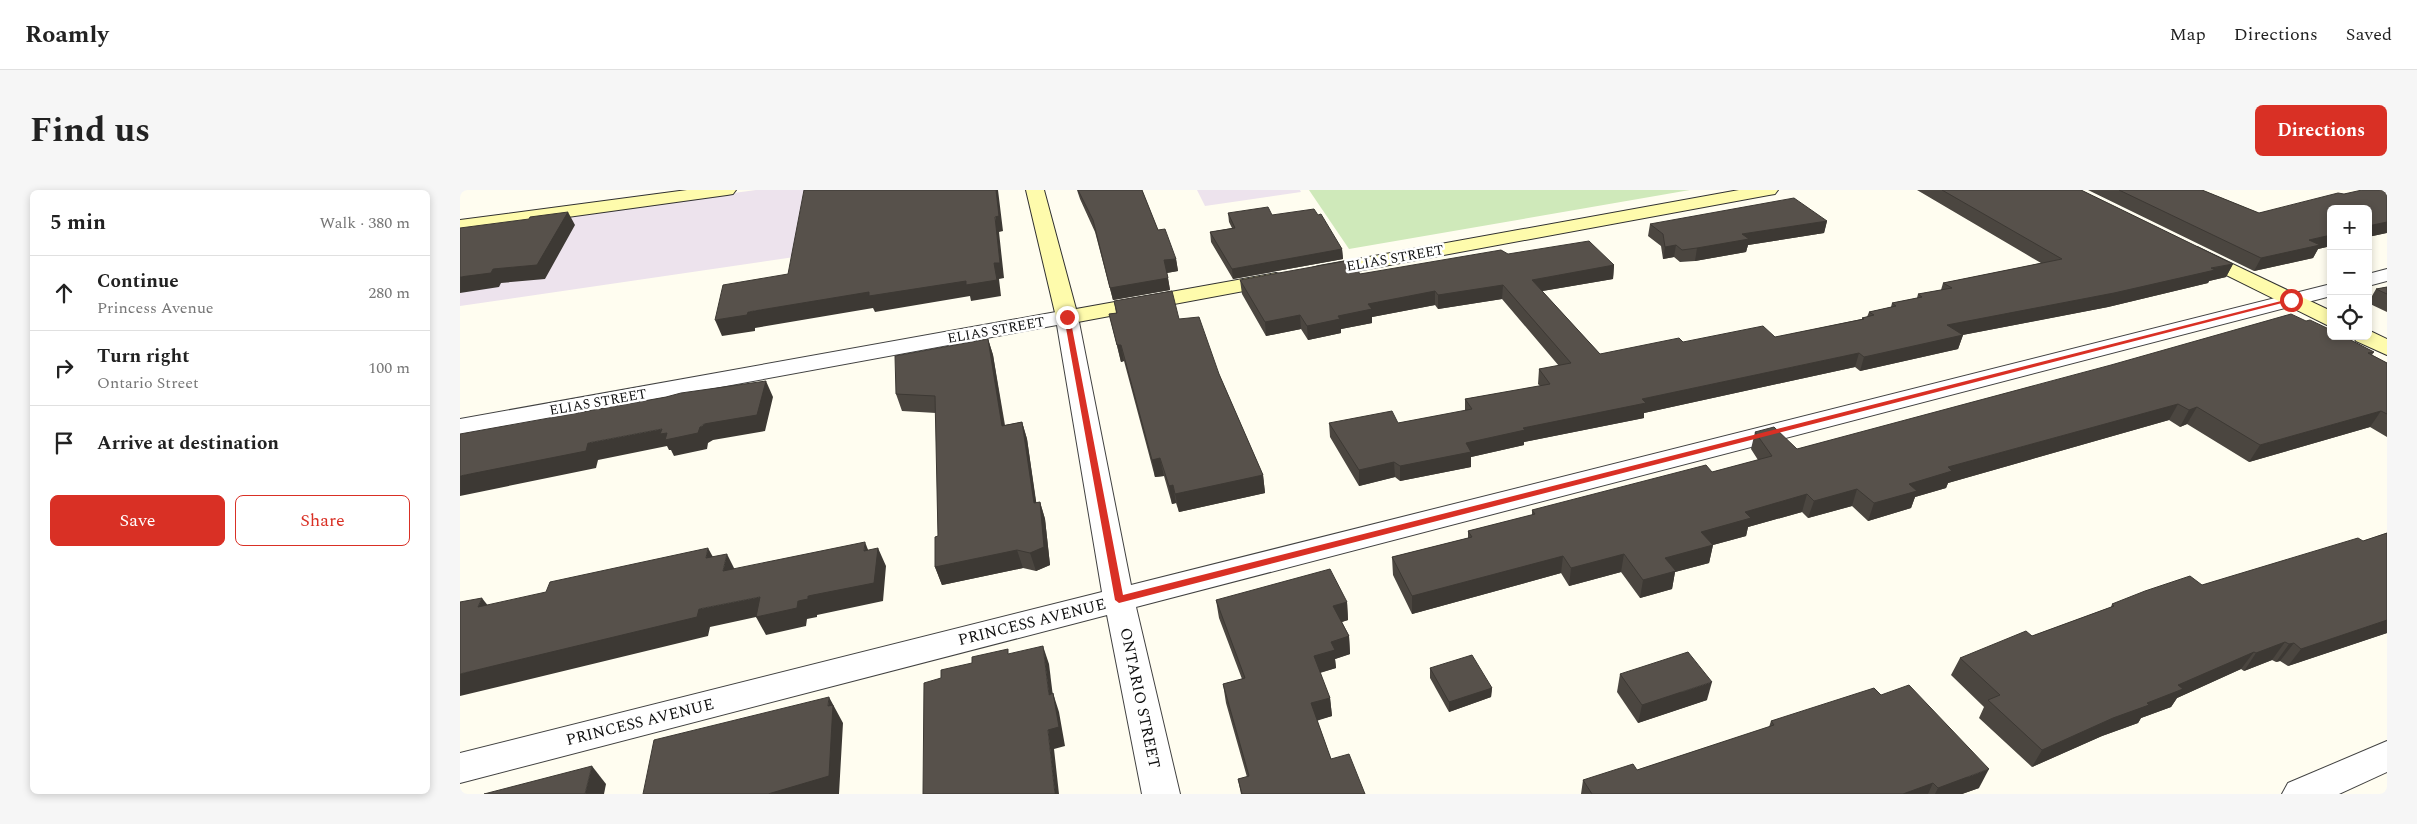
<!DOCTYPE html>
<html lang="en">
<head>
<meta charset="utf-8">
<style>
  body { margin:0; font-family:Spectral,serif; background:#f6f6f6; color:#222 }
  .controls { position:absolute; right:15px; top:15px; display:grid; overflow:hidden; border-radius:8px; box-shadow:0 2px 8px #0003 }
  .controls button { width:45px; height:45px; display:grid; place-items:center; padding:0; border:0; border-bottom:1px solid #e0e0e0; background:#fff; color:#222; font:25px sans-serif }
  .stop { position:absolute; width:15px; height:15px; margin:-11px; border:4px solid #d93025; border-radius:50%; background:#fff }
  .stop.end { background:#d93025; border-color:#fff; box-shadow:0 1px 5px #0008 }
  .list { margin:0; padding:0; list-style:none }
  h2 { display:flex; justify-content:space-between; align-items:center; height:65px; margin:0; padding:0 20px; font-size:21px }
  h2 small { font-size:16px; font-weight:400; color:#767676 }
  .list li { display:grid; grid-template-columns:32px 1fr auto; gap:15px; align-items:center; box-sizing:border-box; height:75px; padding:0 20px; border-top:1px solid #e0e0e0 }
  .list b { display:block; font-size:19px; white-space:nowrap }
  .list p { margin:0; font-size:16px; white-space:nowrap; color:#767676 }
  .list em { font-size:16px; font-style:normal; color:#767676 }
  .actions { display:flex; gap:10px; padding:15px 20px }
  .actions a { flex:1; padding:11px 0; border:1px solid #d93025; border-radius:8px; text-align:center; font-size:18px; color:#d93025 }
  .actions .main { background:#d93025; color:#fff }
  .icon { flex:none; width:28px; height:28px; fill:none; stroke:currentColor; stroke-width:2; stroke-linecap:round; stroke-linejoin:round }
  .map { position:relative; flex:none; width:1927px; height:604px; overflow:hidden; border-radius:8px }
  header { display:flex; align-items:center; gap:30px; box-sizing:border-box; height:70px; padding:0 25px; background:#fff; border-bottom:1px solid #e0e0e0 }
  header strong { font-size:24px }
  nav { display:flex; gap:28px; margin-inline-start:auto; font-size:18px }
  .intro { display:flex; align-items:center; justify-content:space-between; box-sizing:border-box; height:120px; padding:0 30px }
  h1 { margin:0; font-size:35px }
  .button { padding:12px 22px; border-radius:8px; background:#d93025; color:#fff; font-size:18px; font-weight:700 }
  main { display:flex; gap:30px; padding:0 30px }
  aside { flex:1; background:#fff; border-radius:8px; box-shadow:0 2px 8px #0003 }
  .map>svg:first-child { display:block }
</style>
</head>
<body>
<header>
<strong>Roamly</strong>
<nav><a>Map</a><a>Directions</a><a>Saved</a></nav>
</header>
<div class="intro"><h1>Find us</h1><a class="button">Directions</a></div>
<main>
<aside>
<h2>5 min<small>Walk · 380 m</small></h2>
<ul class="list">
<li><svg class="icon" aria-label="ahead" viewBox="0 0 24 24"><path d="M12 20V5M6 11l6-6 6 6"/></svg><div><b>Continue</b><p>Princess Avenue</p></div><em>280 m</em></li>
<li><svg class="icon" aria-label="right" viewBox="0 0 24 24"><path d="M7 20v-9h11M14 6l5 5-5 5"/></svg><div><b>Turn right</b><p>Ontario Street</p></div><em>100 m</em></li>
<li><svg class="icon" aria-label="arrive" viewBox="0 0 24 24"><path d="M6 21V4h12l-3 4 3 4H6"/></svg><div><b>Arrive at destination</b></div></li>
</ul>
<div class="actions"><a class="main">Save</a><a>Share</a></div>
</aside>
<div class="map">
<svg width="1927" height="604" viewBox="0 0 1927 604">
  <rect width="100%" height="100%" fill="#fffdf0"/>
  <!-- industrial -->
  <g fill="#ede3ed">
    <polygon points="296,0 459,0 423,54 0,116 0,40"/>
    <polygon points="737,0 840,0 841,2 745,16"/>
  </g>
  <!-- green -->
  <polygon fill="#cfe9ba" points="849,0 1230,0 889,59"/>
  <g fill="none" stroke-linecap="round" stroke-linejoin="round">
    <defs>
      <g id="street">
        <polygon points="1927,79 1927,91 1908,96 1908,84"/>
        <polygon points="1871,94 1871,106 676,417 720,604 682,604 647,425 0,593 0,563 642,402 597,135 0,245 0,229 607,120 615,122 618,127 671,395"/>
        <polygon points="1927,551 1927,582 1879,604 1822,604 1828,593"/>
      </g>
      <g id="secondary">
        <polygon points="227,0 276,0 273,4 267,5 0,42 0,30"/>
        <polygon points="566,0 584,0 616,119 816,83 823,85 826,89 823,93 816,95 607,134 599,132 596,127"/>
        <polygon points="1279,0 1318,0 1315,4 1309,5 859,88 852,86 849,82 852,78 859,76"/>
        <polygon points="1737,57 1871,121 1871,137 1730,67 1727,63 1730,59"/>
        <polygon points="1908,140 1927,149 1927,165 1896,151 1893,146 1908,146"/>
      </g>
    </defs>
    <!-- street casing -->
    <use href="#street" stroke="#424242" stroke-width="2"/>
    <!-- secondary casing -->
    <use href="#secondary" stroke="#313131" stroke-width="2"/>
    <!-- street -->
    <use href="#street" fill="#fff" fill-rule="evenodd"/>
    <!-- secondary -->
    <use href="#secondary" fill="#fefbac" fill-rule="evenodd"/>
  </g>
  <!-- wall -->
  <g fill="#4b4640">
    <polygon points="617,0 682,0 698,40 716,69 718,81 707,83 710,100 653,110 635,42 620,9"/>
    <polygon points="1457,0 1621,0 1773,74 1766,87 1749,91 1748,93 1648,117 1502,145 1503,145 1498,159 1400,181 1395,177 1184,223 1184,228 1064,252 1064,255 1011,267 1011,277 940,291 935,287 899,296 870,247 869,233 938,233 1005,221 1005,209 1080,196 1078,194 1079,179 1099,176 1042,109 978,119 975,115 912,127 912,133 881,139 881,143 848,150 841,139 806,146 782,104 780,90 900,84 1048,64 1154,75 1153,89 1082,101 1140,164 1223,152 1315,147 1402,129 1402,128 1407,127 1409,122 1431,117 1432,113 1457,108 1458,104 1481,100 1483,93 1581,73"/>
    <polygon points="1628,0 1742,0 1799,23 1884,4 1927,0 1927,43 1908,47 1908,19 1871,19 1871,56 1858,59 1853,68 1794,81"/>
    <polygon points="768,23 812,25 858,25 882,59 883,69 773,89 751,52 750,42 772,38 769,32"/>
    <polygon points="1367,31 1364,43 1288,55 1286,62 1235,71 1220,72 1214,67 1203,69 1201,56 1188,46 1190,34"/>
    <polygon points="1927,97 1927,122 1908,113 1916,99"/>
    <polygon points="654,111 719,129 759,184 803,285 805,303 719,322 716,313 712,314 704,286 695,287 664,171 661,172 649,124 656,123"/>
    <polygon points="1846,131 1914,162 1912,165 1927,173 1927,247 1910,237 1789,272 1727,234 1720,237 1709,230 1488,293 1486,298 1455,307 1451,318 1408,331 1392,316 1348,328 1342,322 1288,337 1286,346 1253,355 1249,373 1215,382 1212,399 1180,408 1161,382 1109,396 1101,383 952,424 933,385 932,367 1008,348 1008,341 1072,325 1072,320 1252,282 1298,270 1291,259 1295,242 1337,259"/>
    <polygon points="528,149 533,165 545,235 562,232 567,249 576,313 580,312 585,329 590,375 576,381 563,378 482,395 475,377 478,346 476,223 442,221 436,204"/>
    <polygon points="1927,343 1927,443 1828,476 1820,471 1816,472 1812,470 1784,481 1781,479 1717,508 1711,517 1681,528 1678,533 1642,546 1572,577 1519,528 1524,517 1491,485 1500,468 1572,446 1651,417 1652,414 1742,395 1903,351"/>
    <polygon points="756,410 887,412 888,430 882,432 889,446 890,464 875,469 876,478 860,483 870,508 872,526 857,530 871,569 905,604 781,604 778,589 787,587 766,513 763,494 782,489 759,428"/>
    <polygon points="970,478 1032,498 1031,507 989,522 970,488"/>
    <polygon points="1160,484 1247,510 1178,533 1157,502"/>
    <polygon points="1421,505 1519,598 1502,604 1121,604 1123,590 1177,580 1309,537 1311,531"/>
  </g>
  <!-- shaded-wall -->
  <g fill="#3d3934">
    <polygon points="536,0 538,0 543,41 539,42 544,88 539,89 541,106 511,111 510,106 415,122 413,118 295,138 295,141 262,146 255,130 288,122 534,73"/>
    <polygon points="108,22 115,35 85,89 41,93 39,97 0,103 0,87 33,79"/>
    <polygon points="1367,31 1364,43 1288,55 1286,62 1235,71 1237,58 1282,44"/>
    <polygon points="1927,32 1927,42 1926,43 1908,47 1908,36"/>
    <polygon points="1871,45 1871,56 1858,59 1853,68 1794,81 1801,68 1849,50"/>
    <polygon points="1216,55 1214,67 1203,69 1205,57"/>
    <polygon points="882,59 883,69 773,89 772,79"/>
    <polygon points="716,69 718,81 706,83 704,70"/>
    <polygon points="1773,74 1766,87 1749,91 1748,93 1648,117 1482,149 1487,135"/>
    <polygon points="1154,75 1153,89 1071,103 1072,90"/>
    <polygon points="708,88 710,100 653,110 650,98"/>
    <polygon points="1043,95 1042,109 978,119 978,105"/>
    <polygon points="975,101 975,115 912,127 912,133 881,139 881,143 848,150 847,136 878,126 908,114"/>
    <polygon points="840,125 841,139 806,146 805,132"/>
    <polygon points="1503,145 1498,159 1400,181 1404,167"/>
    <polygon points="528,149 533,165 547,253 542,236"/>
    <polygon points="657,155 661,155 664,171 661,172"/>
    <polygon points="1399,163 1395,177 1184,223 1184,228 1064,252 1064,255 1011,267 1011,277 940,291 940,276 1006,253 1063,238 1182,209"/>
    <polygon points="306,191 313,207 305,241 253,250 248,253 247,259 214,266 211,260 209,260 207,256 138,270 136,278 0,306 0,286 128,253 202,239 240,237"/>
    <polygon points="1718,214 1709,230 1488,293 1486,298 1455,307 1451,318 1408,331 1414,313 1449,294 1488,277"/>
    <polygon points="1737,217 1727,234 1720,237 1729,220"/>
    <polygon points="1921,221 1910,237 1789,272 1800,255"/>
    <polygon points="562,232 567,249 579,331 574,313"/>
    <polygon points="700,268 704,286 695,287 692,270"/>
    <polygon points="934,272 935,287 899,296 899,280"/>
    <polygon points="803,285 805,303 719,322 715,304"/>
    <polygon points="713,295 716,313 712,314 709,296"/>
    <polygon points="1397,299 1392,316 1348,328 1354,311"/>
    <polygon points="1347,304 1342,322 1288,337 1286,346 1238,359 1241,342 1285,322"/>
    <polygon points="580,312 585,329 590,375 576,381 570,363"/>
    <polygon points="405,352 412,370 404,361"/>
    <polygon points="1253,355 1249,373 1215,382 1212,399 1180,408 1183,390 1205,368"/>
    <polygon points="248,358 258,376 246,368"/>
    <polygon points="418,358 426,376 423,411 357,425 357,427 347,429 346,436 306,445 296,427 250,437 248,446 0,506 0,484 239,419 300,407 338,411 348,406"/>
    <polygon points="557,360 563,378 482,395 475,377"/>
    <polygon points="267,364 276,382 263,381"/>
    <polygon points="1164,364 1161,382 1109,396 1111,378"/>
    <polygon points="1103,366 1101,383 952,424 952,406"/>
    <polygon points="22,408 36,426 18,417"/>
    <polygon points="887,412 888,430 875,434 873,416"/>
    <polygon points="1927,430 1927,443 1828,476 1841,459"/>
    <polygon points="889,446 890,464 875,469 876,478 855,484 854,466 871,452"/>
    <polygon points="1825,452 1812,470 1784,481 1796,463"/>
    <polygon points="1834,453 1820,471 1816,472 1829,454"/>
    <polygon points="583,456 589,474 595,523 589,505"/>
    <polygon points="1794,462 1781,479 1717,508 1711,517 1681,528 1678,533 1642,546 1572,577 1582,560 1687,513 1718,495"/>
    <polygon points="1252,492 1247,510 1178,533 1182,515"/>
    <polygon points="1032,498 1031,507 989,522 989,512"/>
    <polygon points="593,503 599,522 605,556 594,559 599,604 595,604 588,540"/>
    <polygon points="369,507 383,533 379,604 308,604 368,516"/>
    <polygon points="870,508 872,526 853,532 851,513"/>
    <polygon points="132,576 146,594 144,604 125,604"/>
    <polygon points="1529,579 1519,598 1502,604 1475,604 1478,598"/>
    <polygon points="1473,593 1468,604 1443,604"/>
  </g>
  <!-- building -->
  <g fill="#57514b" stroke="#3d3934">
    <polygon points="344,0 536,0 539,26 535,27 540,73 534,73 537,90 506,95 506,91 409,106 409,102 288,122 287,125 255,130 263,95 328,84"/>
    <polygon points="618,0 682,0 698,40 705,39 716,69 704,70 708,88 650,98 633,30"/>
    <polygon points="1482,0 1621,0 1773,74 1751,78 1755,80 1654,103 1487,135 1503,145 1404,167 1399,163 1182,209 1186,213 1063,238 1065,240 1006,253 1011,262 940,276 934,272 899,280 869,233 932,221 938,233 1012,219 1005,209 1090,194 1079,179 1111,173 1043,95 978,105 975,101 908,114 912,119 878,126 880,129 847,136 840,125 805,132 780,90 891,70 900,84 1041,60 1048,64 1129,51 1154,75 1072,90 1140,164 1219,148 1223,152 1303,136 1315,147 1404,129 1402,128 1414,125 1409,122 1436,116 1432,113 1462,107 1458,104 1492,98 1483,93 1602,69"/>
    <polygon points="1659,0 1742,0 1799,23 1878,3 1884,4 1902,0 1927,0 1927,32 1908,36 1908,19 1871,19 1871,45 1849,50 1860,55 1801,68"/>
    <polygon points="1334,8 1367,31 1282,44 1289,49 1237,58 1222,60 1216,55 1205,57 1203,44 1190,34"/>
    <polygon points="808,17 812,25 854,19 858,25 861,24 882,59 772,79 750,42 775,38 768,23"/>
    <polygon points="108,22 77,75 33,79 31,83 0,87 0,38 69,29 70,27"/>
    <polygon points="1927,97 1927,104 1916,99"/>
    <polygon points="712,101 719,129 739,127 759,184 803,285 715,304 713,295 709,296 700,268 692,270 661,155 657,155 649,124 657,123 654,111"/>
    <polygon points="1831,124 1846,131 1850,130 1871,140 1871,146 1883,146 1914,162 1908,163 1927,173 1927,224 1921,221 1800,255 1737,217 1729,220 1718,214 1488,277 1492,281 1449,294 1457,301 1414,313 1397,299 1354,311 1347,304 1285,322 1291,328 1241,342 1253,355 1205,368 1216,381 1183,390 1164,364 1111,378 1103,366 952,406 932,367 1012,347 1008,341 1075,324 1072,320 1246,275 1252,282 1312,266 1295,242 1314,237 1337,259 1651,175"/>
    <polygon points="528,149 542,236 562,232 574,313 580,312 584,357 570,363 557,360 475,377 475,347 478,346 475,206 436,204 435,166"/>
    <polygon points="306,191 297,225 244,234 240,237 238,243 205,250 207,243 200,244 202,239 128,253 126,261 0,286 0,244 206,207 221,203"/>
    <polygon points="1927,343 1927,430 1841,459 1834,453 1829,454 1825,452 1796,463 1794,462 1718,495 1723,499 1687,513 1689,515 1653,528 1582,560 1528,510 1540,505 1500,468 1566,441 1572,446 1654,416 1652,414 1685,401 1730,386 1742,395 1898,348 1903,351"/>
    <polygon points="405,352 404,361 418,358 414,393 348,406 348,409 338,411 337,418 296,427 300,407 239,419 237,427 0,484 0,412 22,408 18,417 86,402 90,392 248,358 246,368 267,364 263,381"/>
    <polygon points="870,379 887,412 873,416 889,446 871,452 875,460 854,466 870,508 851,513 871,569 889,564 905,604 782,604 778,589 789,586 763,494 785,488 756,410"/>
    <polygon points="583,456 589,505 593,503 599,537 588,540 595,604 463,604 464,493 481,488 481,480 512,473 512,467 548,459 548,464"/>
    <polygon points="1228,462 1252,492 1182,515 1160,484"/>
    <polygon points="1012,465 1032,498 989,512 970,478"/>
    <polygon points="1449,495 1529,579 1478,598 1473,593 1443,604 1132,604 1123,590 1173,574 1177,580 1314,535 1311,531 1414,498 1421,505"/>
    <polygon points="369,507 368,516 373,515 369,586 308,604 183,604 194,550"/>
    <polygon points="132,576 125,604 24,604"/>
  </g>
  <!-- route -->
  <polygon fill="#d93025" points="1829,109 1834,110 659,413 655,410 604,127 607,125 610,127 663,405"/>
  <g text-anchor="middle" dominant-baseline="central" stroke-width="5" stroke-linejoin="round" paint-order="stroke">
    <!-- far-street labels -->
    <g font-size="14" fill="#0f0f0f" stroke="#fff">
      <text transform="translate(935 68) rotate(-10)">ELIAS STREET</text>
      <text transform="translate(536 140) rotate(-10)">ELIAS STREET</text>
      <text transform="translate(138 212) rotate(-10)">ELIAS STREET</text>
    </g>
    <!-- street labels -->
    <g font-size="16" fill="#0f0f0f" stroke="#fff">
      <text transform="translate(572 432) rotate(-14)">PRINCESS AVENUE</text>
      <text transform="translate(680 508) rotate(78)">ONTARIO STREET</text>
      <text transform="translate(180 532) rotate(-14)">PRINCESS AVENUE</text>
    </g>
  </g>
</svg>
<div class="controls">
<button>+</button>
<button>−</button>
<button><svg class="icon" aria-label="locate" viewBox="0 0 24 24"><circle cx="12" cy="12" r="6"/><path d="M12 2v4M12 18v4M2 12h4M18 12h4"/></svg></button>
</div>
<div class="stop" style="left:1831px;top:110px"></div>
<div class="stop end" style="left:607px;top:127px"></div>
</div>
</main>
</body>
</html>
